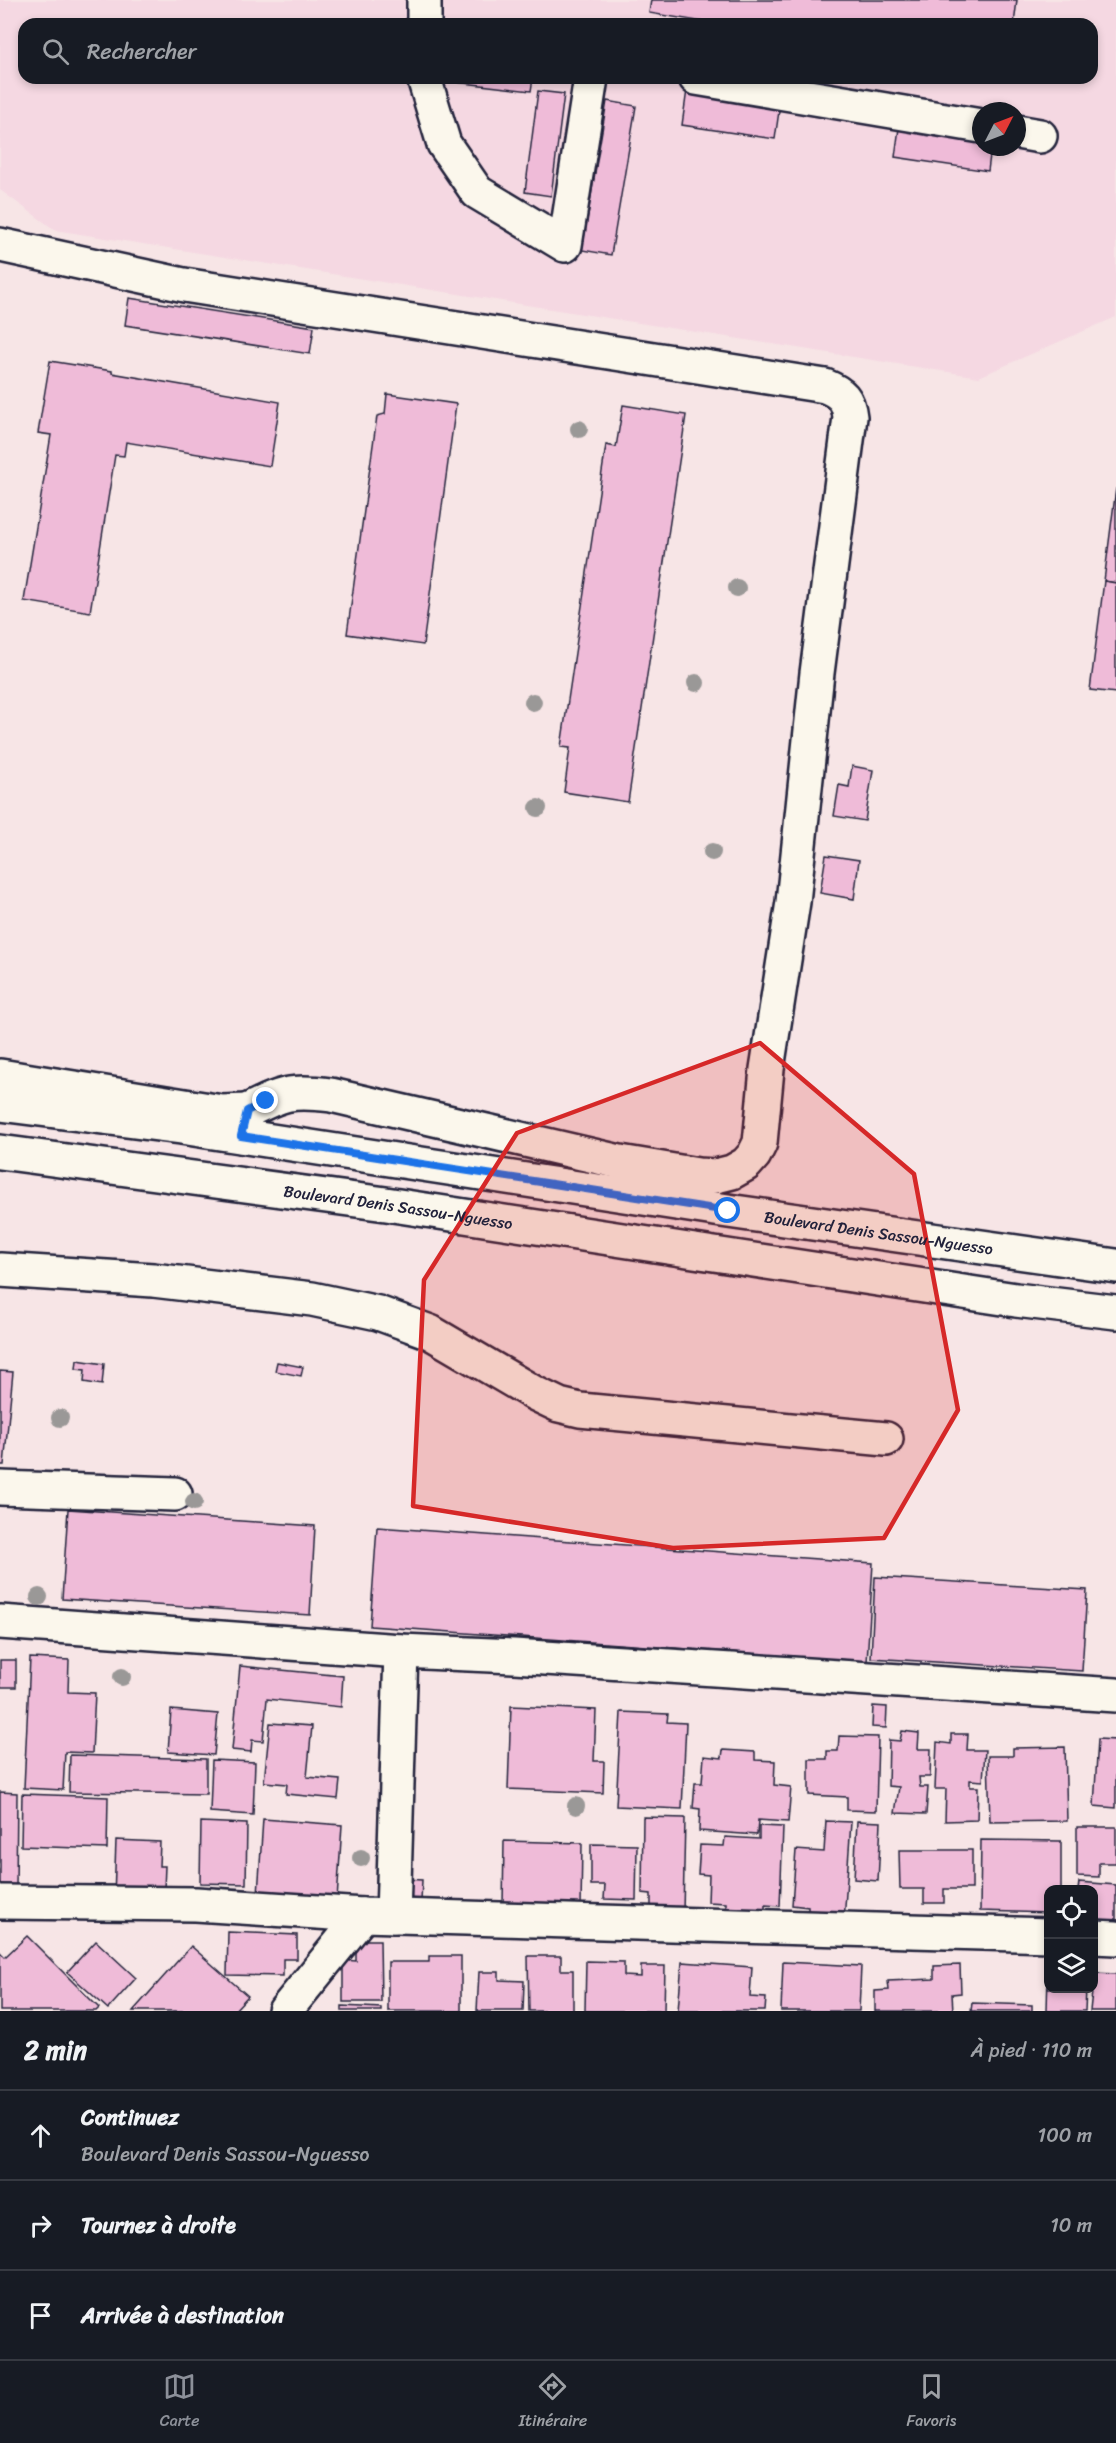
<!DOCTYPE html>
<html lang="fr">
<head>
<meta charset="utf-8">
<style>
  body { margin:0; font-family:Sriracha,sans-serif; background:#20242c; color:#f1f3f6 }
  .controls { position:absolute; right:18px; bottom:18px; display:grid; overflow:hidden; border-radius:12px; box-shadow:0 3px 9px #0003 }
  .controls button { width:54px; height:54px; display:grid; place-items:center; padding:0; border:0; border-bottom:2px solid #363941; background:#171b24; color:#f1f3f6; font:30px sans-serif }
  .compass { position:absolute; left:972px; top:102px; width:54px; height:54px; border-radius:50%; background:#171b24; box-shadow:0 3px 9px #0003; rotate:48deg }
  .stop { position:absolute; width:18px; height:18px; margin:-14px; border:4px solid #1a73e8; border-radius:50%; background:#fff }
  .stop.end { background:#1a73e8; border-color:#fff; box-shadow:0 2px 6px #0008 }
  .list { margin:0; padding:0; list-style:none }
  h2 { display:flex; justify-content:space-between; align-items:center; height:78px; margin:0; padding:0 24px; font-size:26px }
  h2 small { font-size:20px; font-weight:400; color:#9ea1a6 }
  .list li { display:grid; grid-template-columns:39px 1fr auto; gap:18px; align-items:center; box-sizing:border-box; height:90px; padding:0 24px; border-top:2px solid #363941 }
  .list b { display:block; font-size:22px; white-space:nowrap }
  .list p { margin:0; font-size:20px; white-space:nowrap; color:#9ea1a6 }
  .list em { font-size:20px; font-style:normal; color:#9ea1a6 }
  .icon { flex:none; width:33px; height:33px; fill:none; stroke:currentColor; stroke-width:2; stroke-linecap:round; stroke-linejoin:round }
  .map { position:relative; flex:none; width:1116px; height:2011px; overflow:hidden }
  .search { position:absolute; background:#171b24; box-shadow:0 3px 9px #0003; left:18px; right:18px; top:18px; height:66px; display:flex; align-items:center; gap:15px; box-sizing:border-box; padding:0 21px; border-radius:18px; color:#9ea1a6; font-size:22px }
  .sheet { height:348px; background:#171b24 }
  nav { display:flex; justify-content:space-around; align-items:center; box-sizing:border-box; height:84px; border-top:2px solid #363941; background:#171b24; font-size:16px; color:#9ea1a6 }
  nav a { display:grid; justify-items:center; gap:3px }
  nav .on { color:#8c9099 }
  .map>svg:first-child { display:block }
</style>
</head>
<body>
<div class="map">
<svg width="1116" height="2011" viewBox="0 0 1116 2011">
  <rect width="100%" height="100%" fill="#f7e5e6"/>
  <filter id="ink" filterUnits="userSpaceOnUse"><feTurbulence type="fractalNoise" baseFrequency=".0167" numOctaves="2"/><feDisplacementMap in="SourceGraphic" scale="12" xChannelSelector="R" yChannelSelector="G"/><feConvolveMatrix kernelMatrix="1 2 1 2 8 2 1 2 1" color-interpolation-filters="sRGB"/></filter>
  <g filter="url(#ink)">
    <!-- built -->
    <path fill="#f5d8e2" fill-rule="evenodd" d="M0 0H1116V317L979 377 55 230 0 190ZM24 24H1092V78H24ZM981 111H1017V147H981Z"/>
    <!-- building -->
    <g fill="#efbbd8" stroke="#22223b" stroke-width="1.5">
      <polygon points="651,0 1017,0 1014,24 716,24 649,13"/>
      <polygon points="448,78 533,78 531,91 447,81"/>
      <polygon points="687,90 780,104 775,139 682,125"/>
      <polygon points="538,91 564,94 551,196 525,192"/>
      <polygon points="607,101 636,106 611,255 582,250"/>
      <polygon points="900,121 981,133 981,147 991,147 988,171 895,157"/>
      <polygon points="129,298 314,327 310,354 125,325"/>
      <polygon points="50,361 112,371 112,373 280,402 270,466 126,442 124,456 115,455 90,612 24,601 51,435 38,433"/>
      <polygon points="387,394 456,404 423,645 347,634 377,416 385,414"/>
      <polygon points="623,405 686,415 628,802 564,792 570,748 561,747 606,445 616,447"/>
      <polygon points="1116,488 1116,583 1104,581"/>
      <polygon points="1104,581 1116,583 1116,693 1090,690"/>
      <polygon points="852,766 873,770 865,821 834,816 839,785 849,787"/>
      <polygon points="826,855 859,860 854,899 820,893"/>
      <polygon points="77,1360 104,1364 102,1385 84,1382 85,1370 76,1369"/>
      <polygon points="277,1362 303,1367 301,1376 275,1371"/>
      <polygon points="0,1371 13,1372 4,1465 0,1465"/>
      <polygon points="68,1509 315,1526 310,1615 62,1599"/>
      <polygon points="377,1527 873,1563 867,1662 370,1626"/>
      <polygon points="875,1577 1087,1590 1082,1671 871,1658"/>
      <polygon points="30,1658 69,1660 68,1692 95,1693 92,1753 65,1752 63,1790 24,1788"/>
      <rect x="0" y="1660" width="16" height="27"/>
      <polygon points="240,1666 343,1676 341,1707 267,1699 263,1741 252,1740 251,1752 232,1750"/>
      <polygon points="511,1706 596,1710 594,1761 604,1761 603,1793 508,1789"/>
      <polygon points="873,1706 887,1707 886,1728 872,1727"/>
      <polygon points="171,1710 218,1714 214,1755 168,1752"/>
      <polygon points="621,1712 668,1714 667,1722 686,1723 682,1809 616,1806"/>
      <polygon points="270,1723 312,1726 307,1777 340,1780 338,1799 286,1794 287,1784 264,1782"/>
      <polygon points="902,1731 919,1733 918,1749 931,1749 930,1777 919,1777 920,1787 928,1787 926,1814 895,1813 899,1787 888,1786 889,1740 900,1741"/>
      <polygon points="951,1734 968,1734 967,1750 985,1750 983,1781 970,1780 970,1787 978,1787 977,1820 945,1821 946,1789 935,1789 937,1742 951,1744"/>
      <polygon points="839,1736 878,1737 876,1811 847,1810 847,1797 809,1795 809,1759 827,1759 827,1751 838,1751"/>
      <polygon points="1098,1739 1116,1740 1116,1808 1094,1806"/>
      <polygon points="1065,1747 1067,1821 990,1822 988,1756 1013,1756 1013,1748"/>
      <polygon points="723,1750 755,1752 755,1760 775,1761 774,1785 791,1787 788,1822 758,1820 757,1835 699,1831 700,1809 693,1808 695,1783 702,1783 704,1756 722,1758"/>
      <polygon points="70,1755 206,1759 206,1794 69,1792"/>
      <polygon points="212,1760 255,1762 253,1815 210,1812"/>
      <polygon points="0,1792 17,1793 16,1889 0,1888"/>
      <polygon points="22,1794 108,1797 107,1849 21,1846"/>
      <polygon points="643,1817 685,1818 683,1913 651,1912 651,1894 642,1893"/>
      <polygon points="263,1819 342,1825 337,1900 258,1894"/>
      <polygon points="826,1821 851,1822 844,1921 808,1919 808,1907 792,1905 796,1850 824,1852"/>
      <polygon points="857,1821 881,1822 878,1881 854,1879"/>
      <polygon points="201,1822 247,1824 246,1884 200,1883"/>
      <polygon points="759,1826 783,1827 780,1906 765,1905 765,1911 726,1909 726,1903 708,1902 709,1875 698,1874 700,1845 724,1846 725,1837 759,1839"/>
      <polygon points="1077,1827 1116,1827 1116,1863 1099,1863 1099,1877 1077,1876"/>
      <polygon points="116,1840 160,1842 159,1866 165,1866 164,1889 114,1898"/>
      <polygon points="981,1840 1061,1841 1061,1890 1048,1890 1048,1913 980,1911"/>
      <polygon points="504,1841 582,1843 581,1908 503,1906"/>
      <polygon points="591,1844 637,1845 636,1900 604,1899 605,1885 591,1885"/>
      <polygon points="899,1850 972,1850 972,1889 944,1889 944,1903 924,1903 924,1889 900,1889"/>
      <polygon points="403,1879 422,1880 421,1902 402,1901"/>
      <polygon points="1079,1882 1116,1885 1116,1928 1094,1926 1094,1890 1078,1890"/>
      <polygon points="228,1932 297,1935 297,1959 283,1959 283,1976 227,1975"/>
      <polygon points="27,1936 99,2008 96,2011 0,2011 0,1952 5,1957"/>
      <polygon points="356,1940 380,1940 381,2002 343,2002 343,1960 356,1961"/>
      <polygon points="96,1941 136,1978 108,2009 67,1972"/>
      <polygon points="191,1946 248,1996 234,2011 133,2011"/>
      <polygon points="429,1956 461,1956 461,2011 388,2011 388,1962 429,1962"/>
      <polygon points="528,1956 561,1956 561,1970 573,1970 573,2011 529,2011"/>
      <polygon points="586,1961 624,1962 624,1976 641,1977 641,1966 665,1966 664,2011 585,2011"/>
      <polygon points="682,1962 752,1967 750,1997 766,1998 765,2011 678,2011"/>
      <polygon points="783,1962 861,1966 859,2011 781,2011"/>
      <polygon points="960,1965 961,1993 952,1994 953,2011 875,2011 875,1991 889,1990 888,1981 934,1979 934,1966"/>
      <polygon points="479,1972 499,1972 499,1980 524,1981 523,2011 477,2011"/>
      <polygon points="1048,1972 1048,1988 1086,1988 1085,2011 1047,2011"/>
      <polygon points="1094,1973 1116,1974 1116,2011 1090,2011"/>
      <polygon points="972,2003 1032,2005 1032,2011 971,2011"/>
      <polygon points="342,2006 381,2008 381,2011 342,2011"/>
    </g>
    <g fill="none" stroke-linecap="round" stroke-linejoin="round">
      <defs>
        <g id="minor">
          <polyline points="424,24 424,0"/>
          <polyline points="424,78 444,144 477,192 565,245 591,78"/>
          <polyline points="696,78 981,126"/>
          <polyline points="1017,132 1040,136"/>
          <path d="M0 245 184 285 825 386C842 393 848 399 850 417L817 673 793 902 767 1069 760 1143 754 1155 746 1164 732 1172 716 1176 698 1175 620 1162 331 1095C291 1090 283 1093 247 1111L241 1136"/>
          <polyline points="0,1076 222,1112 247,1111"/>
          <polyline points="0,1270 153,1280 312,1299 378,1313 430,1332 534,1393 559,1405 580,1410 886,1439"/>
          <polyline points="0,1488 175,1494"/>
          <polyline points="0,1622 401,1651 514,1656 1116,1695"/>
          <polyline points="0,1902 196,1904 363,1915 1048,1935"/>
          <polyline points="393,1916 401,1651"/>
          <polyline points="1094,1937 1116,1938"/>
          <polyline points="285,2011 363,1915"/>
        </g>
        <g id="major">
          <path id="s1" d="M0 1104 181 1127 728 1211 1116 1266"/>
          <path id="s2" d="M0 1152 386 1204 1016 1300 1116 1312"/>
        </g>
      </defs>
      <!-- minor casing -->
      <use href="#minor" stroke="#22223b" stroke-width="38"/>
      <!-- major casing -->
      <use href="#major" stroke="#22223b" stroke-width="38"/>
      <!-- minor -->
      <use href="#minor" stroke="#fbf7ec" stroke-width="33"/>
      <!-- major -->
      <use href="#major" stroke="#fbf7ec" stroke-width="33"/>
    </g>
    <!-- trees -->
    <g fill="#9a9897">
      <circle cx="579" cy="429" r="9"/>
      <circle cx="737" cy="588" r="9"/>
      <circle cx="696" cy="683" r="9"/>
      <circle cx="533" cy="702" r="9"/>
      <circle cx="538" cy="808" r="9"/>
      <circle cx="712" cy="852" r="9"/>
      <circle cx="60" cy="1418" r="9"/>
      <circle cx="194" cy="1502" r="9"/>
      <circle cx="39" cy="1597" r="9"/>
      <circle cx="122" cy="1677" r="9"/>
      <circle cx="576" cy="1806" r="9"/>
      <circle cx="361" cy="1858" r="9"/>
    </g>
  </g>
  <g fill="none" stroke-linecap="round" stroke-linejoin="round" filter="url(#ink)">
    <!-- route -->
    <polyline stroke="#1a73e8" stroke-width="8" points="266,1101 247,1111 241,1136 728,1211"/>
  </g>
  <!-- marked area -->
  <path fill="#d62828" fill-opacity="0.2" stroke="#d62828" stroke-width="4.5" stroke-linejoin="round" d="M760 1043 914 1174 958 1410 884 1538 673 1548 413 1506 424 1280 517 1133Z"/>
  <g text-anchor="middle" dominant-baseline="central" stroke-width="6" stroke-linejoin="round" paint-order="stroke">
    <!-- street labels -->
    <g font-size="16" fill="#22223b" stroke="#fbf7ec">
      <text stroke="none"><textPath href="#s2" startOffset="402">Boulevard Denis Sassou-Nguesso</textPath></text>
      <text stroke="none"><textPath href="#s1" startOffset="888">Boulevard Denis Sassou-Nguesso</textPath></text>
    </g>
  </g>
</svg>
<div class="controls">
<button><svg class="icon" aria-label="locate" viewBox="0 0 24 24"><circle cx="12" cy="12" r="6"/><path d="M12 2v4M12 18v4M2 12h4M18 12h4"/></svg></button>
<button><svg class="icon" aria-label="layers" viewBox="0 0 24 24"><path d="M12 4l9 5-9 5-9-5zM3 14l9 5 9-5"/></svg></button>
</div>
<svg class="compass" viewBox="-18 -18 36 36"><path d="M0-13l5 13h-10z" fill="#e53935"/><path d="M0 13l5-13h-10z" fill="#9ea1a6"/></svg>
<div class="stop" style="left:728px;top:1211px"></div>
<div class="stop end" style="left:266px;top:1101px"></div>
<div class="search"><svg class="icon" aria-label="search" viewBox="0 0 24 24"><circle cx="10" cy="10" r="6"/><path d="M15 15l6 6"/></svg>Rechercher</div>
</div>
<section class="sheet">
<h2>2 min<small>À pied · 110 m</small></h2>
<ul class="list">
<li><svg class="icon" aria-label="ahead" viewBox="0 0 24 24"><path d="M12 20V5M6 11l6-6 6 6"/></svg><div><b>Continuez</b><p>Boulevard Denis Sassou-Nguesso</p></div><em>100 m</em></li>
<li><svg class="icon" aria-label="right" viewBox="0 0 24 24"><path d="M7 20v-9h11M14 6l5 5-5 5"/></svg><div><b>Tournez à droite</b></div><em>10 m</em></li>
<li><svg class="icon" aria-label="arrive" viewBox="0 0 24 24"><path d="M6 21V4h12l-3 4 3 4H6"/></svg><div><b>Arrivée à destination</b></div></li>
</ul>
</section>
<nav>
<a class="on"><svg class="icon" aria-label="map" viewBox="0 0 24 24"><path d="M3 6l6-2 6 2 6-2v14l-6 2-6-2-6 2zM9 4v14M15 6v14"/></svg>Carte</a>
<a><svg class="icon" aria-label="directions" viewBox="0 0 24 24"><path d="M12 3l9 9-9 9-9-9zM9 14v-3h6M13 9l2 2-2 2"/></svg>Itinéraire</a>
<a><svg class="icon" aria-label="saved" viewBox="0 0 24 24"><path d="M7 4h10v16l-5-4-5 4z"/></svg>Favoris</a>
</nav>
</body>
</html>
